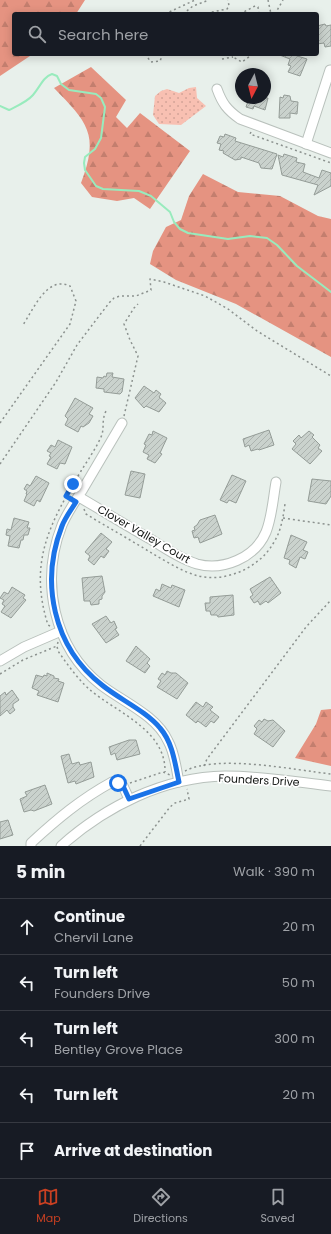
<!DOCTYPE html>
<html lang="en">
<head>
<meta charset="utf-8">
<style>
  body { margin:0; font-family:Poppins,sans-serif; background:#242831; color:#f1f3f6 }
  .compass { position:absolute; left:235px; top:68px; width:36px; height:36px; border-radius:50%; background:#171b24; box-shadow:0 2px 10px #0003; rotate:187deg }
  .stop { position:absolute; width:12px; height:12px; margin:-9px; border:3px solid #1a73e8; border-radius:50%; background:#fff }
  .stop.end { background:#1a73e8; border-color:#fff; box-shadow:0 1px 4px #0008 }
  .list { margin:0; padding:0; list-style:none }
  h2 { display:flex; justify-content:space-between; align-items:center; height:52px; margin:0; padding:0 16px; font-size:17px }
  h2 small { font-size:13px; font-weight:400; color:#9ea1a6 }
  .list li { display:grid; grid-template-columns:26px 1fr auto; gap:12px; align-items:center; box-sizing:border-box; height:56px; padding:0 16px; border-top:1px solid #363941 }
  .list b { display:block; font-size:15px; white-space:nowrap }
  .list p { margin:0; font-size:13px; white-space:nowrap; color:#9ea1a6 }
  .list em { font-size:13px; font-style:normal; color:#9ea1a6 }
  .icon { flex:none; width:22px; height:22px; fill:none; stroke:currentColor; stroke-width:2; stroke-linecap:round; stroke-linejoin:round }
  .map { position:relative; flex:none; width:331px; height:846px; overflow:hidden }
  .search { position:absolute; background:#171b24; box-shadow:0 2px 10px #0003; left:12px; right:12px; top:12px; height:44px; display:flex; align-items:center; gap:10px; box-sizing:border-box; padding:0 14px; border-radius:4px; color:#9ea1a6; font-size:15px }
  .sheet { height:332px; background:#171b24 }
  nav { display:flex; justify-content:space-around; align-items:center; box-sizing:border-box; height:56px; border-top:1px solid #363941; background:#171b24; font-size:11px; color:#9ea1a6 }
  nav a { display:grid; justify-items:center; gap:2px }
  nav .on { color:#ca4022 }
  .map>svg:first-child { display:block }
</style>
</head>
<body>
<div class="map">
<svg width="331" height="846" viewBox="0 0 331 846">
  <defs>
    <pattern id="forest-firs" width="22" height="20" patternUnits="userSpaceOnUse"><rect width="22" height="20" fill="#e59381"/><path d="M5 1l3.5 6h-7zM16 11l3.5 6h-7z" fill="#c37e6e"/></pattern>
    <pattern id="park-dots" width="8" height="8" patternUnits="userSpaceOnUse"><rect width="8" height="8" fill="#f8c0b2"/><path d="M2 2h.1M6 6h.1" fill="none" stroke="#d4a498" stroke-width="1.8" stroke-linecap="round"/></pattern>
    <pattern id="building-hatch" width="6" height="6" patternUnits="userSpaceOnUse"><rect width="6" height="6" fill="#cad2cd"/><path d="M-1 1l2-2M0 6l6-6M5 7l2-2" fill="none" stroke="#acb3af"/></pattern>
  </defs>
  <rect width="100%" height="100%" fill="#e8f0eb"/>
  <!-- forest -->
  <g fill="url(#forest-firs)">
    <polygon points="0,0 85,0 76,14 14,14 14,54 33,54 0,76"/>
    <path d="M91 67 126 100 116 117 127 128 140 113 190 151 150 209 134 198 117 201 92 197 81 183C100 134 87 122 54 88Z"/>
    <polygon points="203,174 238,192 280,196 318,216 331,219 331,357 236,304 176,280 150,264 153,251 166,227 181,220 189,196"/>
    <polygon points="331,709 331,766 295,758 316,724 321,710"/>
  </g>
  <!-- park -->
  <polygon fill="url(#park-dots)" points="196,87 197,98 206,106 181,125 159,124 153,115 155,96 161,91 167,89 179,93 189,88"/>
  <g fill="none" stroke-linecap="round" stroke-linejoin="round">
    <!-- stream -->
    <path stroke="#98ebbd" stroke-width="2" d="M0 106 9 110C17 106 27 102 33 95 40 87 43 77 52 74L57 76 61 84 69 90 96 94 101 98 105 107 101 138 95 149 85 157 84 163 85 170 96 186 103 189 139 191 151 196 170 212 174 222 180 229 188 233 228 239 250 236 267 238 277 245 297 266 331 292"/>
  </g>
  <!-- building -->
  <g fill="url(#building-hatch)" stroke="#949c97">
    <polygon points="325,24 326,26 331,25 331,46 325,47 324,43 317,44 317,26"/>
    <polygon points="277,54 291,54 307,59 300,76 288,72 291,66 288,65 290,59"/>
    <polygon points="284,95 290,96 291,101 298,102 297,114 290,113 290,118 279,118 280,97 283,98"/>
    <polygon points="249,98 268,98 265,110 254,106 253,109 246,107"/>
    <polygon points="225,134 236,138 235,141 277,154 272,169 261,168 259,163 241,157 241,159 235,160 223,153 224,151 219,150 221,144 217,143 220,136 224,137"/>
    <polygon points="284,154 297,158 296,162 305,164 303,172 319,178 322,170 331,173 331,186 314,195 318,185 282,175 278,155 283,157"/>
    <polygon points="107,373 113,373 112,377 124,379 122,392 120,394 104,392 104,389 96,388 97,377 103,378 104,376 106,377"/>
    <polygon points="144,386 154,393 156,390 161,394 159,397 166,403 159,412 146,406 144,408 135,398"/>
    <polygon points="75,398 93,408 89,414 93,416 89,423 83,427 81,426 78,432 65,425 68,419 65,416"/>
    <polygon points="269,430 274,445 259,450 258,449 251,451 249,445 245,447 243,439"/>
    <polygon points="153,431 167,438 160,453 162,454 155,463 147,459 149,455 143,452 146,445 144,444 149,434 152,435"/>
    <polygon points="309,431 314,435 312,437 320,445 318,448 322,451 310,464 292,449 296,444 293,441 299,435 301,438"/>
    <polygon points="58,440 72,447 65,464 60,463 57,469 47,464 51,457 49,456 51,453 47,451 51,445 55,447"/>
    <polygon points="131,471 145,474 140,498 125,495"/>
    <polygon points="232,475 246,481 236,503 229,500 227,503 220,500"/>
    <polygon points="36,476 49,483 40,502 37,500 34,506 24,501 27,494 26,494 27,491 24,489 27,484 30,486"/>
    <polygon points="312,479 331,481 331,496 326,504 308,501"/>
    <polygon points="215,515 222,534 200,543 198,537 194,538 192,531 195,530 194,527 197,525 200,520"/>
    <polygon points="14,518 29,522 27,528 30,528 28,535 24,535 23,540 21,540 19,548 8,546 10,536 6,535 7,529 11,530"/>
    <polygon points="101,533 112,542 106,549 109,551 104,558 101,556 94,565 88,560 90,556 85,552"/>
    <polygon points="291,535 307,542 303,550 308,552 305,559 300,557 296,568 289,564 290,560 284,558"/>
    <polygon points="102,576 105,592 102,596 102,599 99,600 99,604 91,605 90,601 84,601 82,578"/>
    <polygon points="270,577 281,593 268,603 266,601 260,605 258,601 254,603 250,597 253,595 250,589"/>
    <polygon points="162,584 171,588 172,585 185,590 179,607 153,596 156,589 160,591"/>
    <polygon points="12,587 25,595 23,598 26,600 11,618 1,612 5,606 2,604 4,600 0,598 4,592 8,594"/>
    <polygon points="233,595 234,615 218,617 217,615 211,615 210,611 206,611 205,603 210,603 210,597"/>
    <polygon points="106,616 111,623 114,621 117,628 115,629 119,635 106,643 92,624"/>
    <polygon points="136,646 150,659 147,663 150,666 145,673 126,661"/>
    <polygon points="167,671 171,673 176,673 188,683 177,699 157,687 161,681 158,679 162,673 165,675"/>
    <polygon points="47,673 54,676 54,678 59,679 58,681 64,683 58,702 37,695 39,691 32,688 36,675 43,677 44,675 47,676"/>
    <polygon points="12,690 19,700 13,704 13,707 15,710 10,714 7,710 0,716 0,696 5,692 6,695"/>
    <polygon points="196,702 203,707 206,702 213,707 210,710 219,717 214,723 211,721 206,727 198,721 196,723 186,715"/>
    <polygon points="264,719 268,721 273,720 285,731 273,747 254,734 257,729 254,726 259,720 262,722"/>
    <polygon points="129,740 136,740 140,754 117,760 115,753 111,755 109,747"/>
    <polygon points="69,754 72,764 79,762 80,765 91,762 94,777 76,784 75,781 68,783 61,756"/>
    <polygon points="45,785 52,804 34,811 31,810 24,812 20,799 27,796 25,792"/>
    <polygon points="8,820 13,835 0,839 0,822"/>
  </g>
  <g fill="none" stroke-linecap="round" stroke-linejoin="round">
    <defs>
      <g id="minor">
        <path d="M217 89C222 103 227 110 240 119L331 153"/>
        <polyline points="306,144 330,70"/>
        <path d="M122 423C109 445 96 467 83 489 76 500 67 513 62 525 40 581 53 647 101 685 123 702 156 715 168 741 175 753 176 769 179 782"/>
        <path d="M79 497C103 511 127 526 152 540 166 549 181 559 197 564 223 571 255 558 266 532 272 517 273 499 276 482"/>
        <polyline points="0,661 24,647 61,631"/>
        <path d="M31 846V843C57 819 81 799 112 782L123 786 129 799"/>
        <path d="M61 846C106 806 164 777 225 776 261 776 296 782 331 786"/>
      </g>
    </defs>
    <!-- minor casing -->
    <use href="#minor" stroke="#b9c1bc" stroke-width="11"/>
    <!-- path -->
    <g stroke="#8b918e" stroke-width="1.5" stroke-dasharray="2 3" stroke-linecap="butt">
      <polyline points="268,0 271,14"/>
      <polyline points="165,14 195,0"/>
      <polyline points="183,14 193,6 209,0"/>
      <polyline points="202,14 227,9 229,6 228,0"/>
      <polyline points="240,14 255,6 258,7 259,14"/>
      <polyline points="275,14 283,0"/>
      <polyline points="145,54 151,62 160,61 163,54"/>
      <polyline points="175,54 176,54"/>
      <polyline points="232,54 233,57 242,62 253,54"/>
      <polyline points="222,59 233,57"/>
      <polyline points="251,132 250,134 331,163"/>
      <polyline points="124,416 138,356 130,340 124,324 134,308 138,304"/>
      <path d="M0 423 70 324 76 301 70 286C47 275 33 310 23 325"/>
      <polyline points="0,464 56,382 77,345 109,303 114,298 120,296 136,296 151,290 150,279 164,282 205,296 228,309 257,331 331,376"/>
      <path d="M84 509 86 514C107 527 129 539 150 552 164 560 179 570 195 575 224 584 260 568 274 542 281 531 283 518 285 504"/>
      <polyline points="283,518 331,525"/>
      <path d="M50 626 48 625C28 562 50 523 81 471 88 460 96 448 101 437 105 428 101 421 106 411"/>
      <path d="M58 642 57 646 58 651C67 664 77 678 89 689 115 712 166 729 165 772"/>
      <polyline points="0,674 23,660 57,646"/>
      <polyline points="204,766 207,759 306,627 331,600"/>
      <path d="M185 771C217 754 295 770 331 774"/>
      <polyline points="130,783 163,772 170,775"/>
      <polyline points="140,846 170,807 175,803 189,799 187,789"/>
    </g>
    <!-- minor -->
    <use href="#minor" stroke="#fff" stroke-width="9"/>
  </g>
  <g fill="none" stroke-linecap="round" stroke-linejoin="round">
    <!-- route -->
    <path stroke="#1a73e8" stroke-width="5" d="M73 484 66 496 76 502C71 510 65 518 62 526 40 582 53 647 102 685 119 699 146 711 160 728 173 743 175 764 179 782L129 799 123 786 118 783"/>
  </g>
  <g text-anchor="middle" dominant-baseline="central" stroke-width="3.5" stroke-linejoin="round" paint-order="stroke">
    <!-- street labels -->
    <g font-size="11" fill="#101311" stroke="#fff">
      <text transform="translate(144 534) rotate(30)">Clover Valley Court</text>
      <text transform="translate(259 780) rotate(3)">Founders Drive</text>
    </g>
  </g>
</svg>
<svg class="compass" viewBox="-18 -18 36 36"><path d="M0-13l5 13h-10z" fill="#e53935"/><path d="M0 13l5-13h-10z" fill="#9ea1a6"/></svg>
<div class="stop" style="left:118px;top:783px"></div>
<div class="stop end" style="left:73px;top:484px"></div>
<div class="search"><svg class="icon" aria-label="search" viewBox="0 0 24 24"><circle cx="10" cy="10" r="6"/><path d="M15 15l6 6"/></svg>Search here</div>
</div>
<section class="sheet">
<h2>5 min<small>Walk · 390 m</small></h2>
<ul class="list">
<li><svg class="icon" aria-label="ahead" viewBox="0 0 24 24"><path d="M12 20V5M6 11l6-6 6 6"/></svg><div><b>Continue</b><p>Chervil Lane</p></div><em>20 m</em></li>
<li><svg class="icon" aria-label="left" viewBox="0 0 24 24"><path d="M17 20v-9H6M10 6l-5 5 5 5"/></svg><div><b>Turn left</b><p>Founders Drive</p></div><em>50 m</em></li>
<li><svg class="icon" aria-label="left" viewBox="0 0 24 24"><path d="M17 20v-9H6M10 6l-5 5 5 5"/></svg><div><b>Turn left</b><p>Bentley Grove Place</p></div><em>300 m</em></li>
<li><svg class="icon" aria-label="left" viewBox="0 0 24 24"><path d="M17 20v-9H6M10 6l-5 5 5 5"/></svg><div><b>Turn left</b></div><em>20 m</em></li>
<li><svg class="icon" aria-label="arrive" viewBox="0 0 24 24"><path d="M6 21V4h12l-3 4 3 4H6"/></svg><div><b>Arrive at destination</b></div></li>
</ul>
</section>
<nav>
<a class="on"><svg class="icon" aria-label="map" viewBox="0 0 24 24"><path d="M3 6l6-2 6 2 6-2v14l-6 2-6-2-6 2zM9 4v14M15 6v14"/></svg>Map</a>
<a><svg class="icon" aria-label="directions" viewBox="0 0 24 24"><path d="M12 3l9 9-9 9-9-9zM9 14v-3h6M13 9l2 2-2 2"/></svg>Directions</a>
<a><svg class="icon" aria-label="saved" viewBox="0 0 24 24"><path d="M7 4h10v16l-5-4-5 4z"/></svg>Saved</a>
</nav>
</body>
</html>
